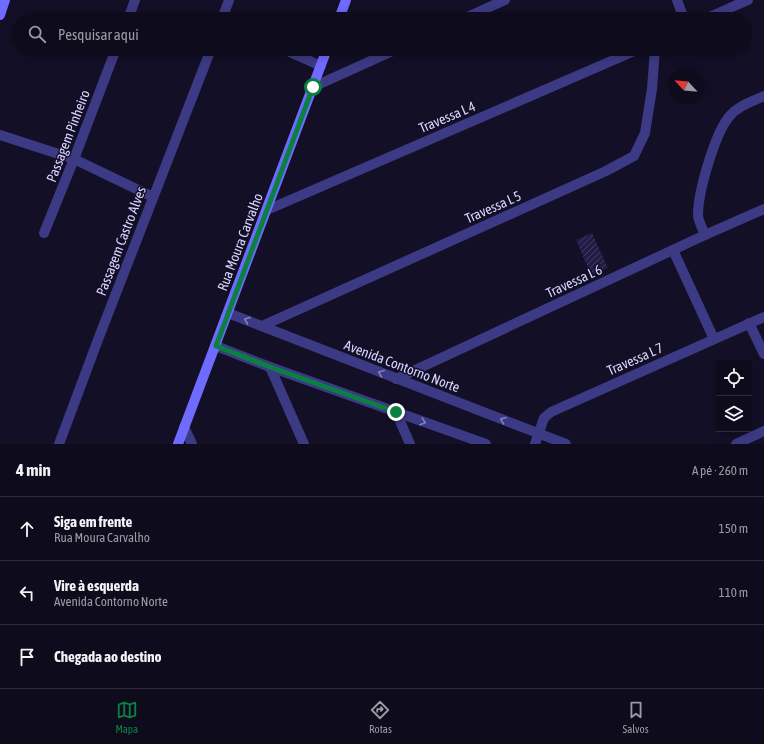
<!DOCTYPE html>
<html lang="pt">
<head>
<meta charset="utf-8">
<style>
  body { margin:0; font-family:"Asap Condensed",sans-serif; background:#171425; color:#f1f3f6 }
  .controls { position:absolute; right:12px; bottom:12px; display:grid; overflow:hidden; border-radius:0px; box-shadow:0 2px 10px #0003 }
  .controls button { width:36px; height:36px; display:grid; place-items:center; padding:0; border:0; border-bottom:1px solid #2e2b3b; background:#0e0b1c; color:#f1f3f6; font:20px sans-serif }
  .compass { position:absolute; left:668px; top:68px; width:36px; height:36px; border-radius:50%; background:#0e0b1c; box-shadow:0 2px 10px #0003; rotate:296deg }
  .stop { position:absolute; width:12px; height:12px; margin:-9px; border:3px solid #0b8043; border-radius:50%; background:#fff }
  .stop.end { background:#0b8043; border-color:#fff; box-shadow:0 1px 4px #0008 }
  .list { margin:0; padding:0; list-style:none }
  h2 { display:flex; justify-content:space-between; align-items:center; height:52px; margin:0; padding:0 16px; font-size:17px }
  h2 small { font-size:13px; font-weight:400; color:#9b9ba3 }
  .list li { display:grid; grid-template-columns:26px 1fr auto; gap:12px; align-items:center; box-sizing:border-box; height:64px; padding:0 16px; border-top:1px solid #2e2b3b }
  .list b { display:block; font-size:15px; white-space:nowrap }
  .list p { margin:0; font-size:13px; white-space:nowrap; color:#9b9ba3 }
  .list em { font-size:13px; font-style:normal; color:#9b9ba3 }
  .icon { flex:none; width:22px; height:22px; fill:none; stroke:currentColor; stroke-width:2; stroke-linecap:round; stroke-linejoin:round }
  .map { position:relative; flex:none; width:764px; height:444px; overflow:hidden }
  .search { position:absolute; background:#0e0b1c; box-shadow:0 2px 10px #0003; left:12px; right:12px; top:12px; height:44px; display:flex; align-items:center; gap:10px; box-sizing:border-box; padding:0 14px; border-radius:22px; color:#9b9ba3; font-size:15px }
  .sheet { height:244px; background:#0e0b1c }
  nav { display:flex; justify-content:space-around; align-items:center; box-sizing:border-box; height:56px; border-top:1px solid #2e2b3b; background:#0e0b1c; font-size:11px; color:#9b9ba3 }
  nav a { display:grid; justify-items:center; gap:2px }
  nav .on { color:#0b8043 }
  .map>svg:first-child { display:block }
</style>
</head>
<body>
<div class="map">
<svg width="764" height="444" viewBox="0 0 764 444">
  <defs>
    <pattern id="building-hatch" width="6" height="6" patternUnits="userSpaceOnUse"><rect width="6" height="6" fill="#241b47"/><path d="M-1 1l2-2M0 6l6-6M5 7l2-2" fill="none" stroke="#433b63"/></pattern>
  </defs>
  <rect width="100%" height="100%" fill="#130f26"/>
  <!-- building -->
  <polygon fill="url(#building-hatch)" points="592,233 608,268 591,275 576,240"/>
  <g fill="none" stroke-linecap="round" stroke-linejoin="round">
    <!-- street -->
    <g stroke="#3d3a85" stroke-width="10">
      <polyline points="677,0 684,19"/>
      <polyline points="128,19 135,0"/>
      <polyline points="222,19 229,0"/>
      <polyline points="463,19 505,0"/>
      <polyline points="705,19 748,0"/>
      <polyline points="283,49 321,66"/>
      <polyline points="313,87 397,49"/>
      <polyline points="0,135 74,159 153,197"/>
      <polyline points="267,210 639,49"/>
      <polyline points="44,233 74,159 116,49"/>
      <path d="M705 235C703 229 698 221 698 215 698 192 714 137 728 118 737 106 751 102 764 96"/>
      <polyline points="673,250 714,339"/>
      <polyline points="228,313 566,444"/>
      <polyline points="749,323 764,354"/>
      <polyline points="262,326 606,171 634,156 645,133 652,89 655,49"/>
      <polyline points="216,346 270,367 486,444"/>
      <polyline points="270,367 304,444"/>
      <polyline points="396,379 705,235 764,209"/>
      <polyline points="396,412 410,444"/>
      <polyline points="184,427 192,444"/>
      <polyline points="59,444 99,337 211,49"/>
      <polyline points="535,444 544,418 551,412 764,317"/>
      <polyline points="736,444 764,431"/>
    </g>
    <!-- secondary -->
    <g stroke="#6f6bff" stroke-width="10">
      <polyline points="0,15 5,0"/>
      <polyline points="339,19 346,0"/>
      <polyline points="178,444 327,49"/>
    </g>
  </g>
  <!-- one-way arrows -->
  <defs><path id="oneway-chevron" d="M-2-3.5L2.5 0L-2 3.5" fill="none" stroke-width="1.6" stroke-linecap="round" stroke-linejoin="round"/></defs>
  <g stroke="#837fbc">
    <use href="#oneway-chevron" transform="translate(247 320) rotate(-159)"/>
    <use href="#oneway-chevron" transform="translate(381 373) rotate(-158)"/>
    <use href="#oneway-chevron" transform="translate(503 420) rotate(-159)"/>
    <use href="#oneway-chevron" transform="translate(423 422) rotate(19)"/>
  </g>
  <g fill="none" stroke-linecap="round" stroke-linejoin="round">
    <!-- route -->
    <polyline stroke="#0b8043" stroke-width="5" points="313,87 216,346 270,367 396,412"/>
  </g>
  <g text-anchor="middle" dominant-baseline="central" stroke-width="3" stroke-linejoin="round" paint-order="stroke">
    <!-- street labels -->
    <g font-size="14" fill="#d9d4ff" stroke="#130f26">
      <text transform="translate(447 117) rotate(-23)">Travessa L 4</text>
      <text transform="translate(68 136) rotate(-69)">Passagem Pinheiro</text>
      <text transform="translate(493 207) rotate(-24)">Travessa L 5</text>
      <text transform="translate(121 241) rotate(-69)">Passagem Castro Alves</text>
      <text transform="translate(240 242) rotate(-69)">Rua Moura Carvalho</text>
      <text transform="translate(574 281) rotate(-25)">Travessa L 6</text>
      <text transform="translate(635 359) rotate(-24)">Travessa L 7</text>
      <text transform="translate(402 366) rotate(21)">Avenida Contorno Norte</text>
    </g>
  </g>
</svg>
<div class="controls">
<button><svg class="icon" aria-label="locate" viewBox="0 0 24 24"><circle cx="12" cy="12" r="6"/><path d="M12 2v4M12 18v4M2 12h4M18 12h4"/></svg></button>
<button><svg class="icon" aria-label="layers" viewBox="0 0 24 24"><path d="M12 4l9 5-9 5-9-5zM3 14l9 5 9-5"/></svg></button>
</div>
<svg class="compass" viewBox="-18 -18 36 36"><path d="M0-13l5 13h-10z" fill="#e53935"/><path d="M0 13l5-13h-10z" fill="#9b9ba3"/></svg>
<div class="stop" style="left:313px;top:87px"></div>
<div class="stop end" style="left:396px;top:412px"></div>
<div class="search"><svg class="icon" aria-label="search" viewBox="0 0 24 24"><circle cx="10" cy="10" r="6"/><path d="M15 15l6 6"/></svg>Pesquisar aqui</div>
</div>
<section class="sheet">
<h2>4 min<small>A pé · 260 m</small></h2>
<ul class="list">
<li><svg class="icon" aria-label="ahead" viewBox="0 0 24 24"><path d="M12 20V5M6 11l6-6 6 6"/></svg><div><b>Siga em frente</b><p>Rua Moura Carvalho</p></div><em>150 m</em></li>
<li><svg class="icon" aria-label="left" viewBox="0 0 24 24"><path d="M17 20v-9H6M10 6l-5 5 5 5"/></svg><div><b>Vire à esquerda</b><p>Avenida Contorno Norte</p></div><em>110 m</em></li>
<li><svg class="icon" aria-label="arrive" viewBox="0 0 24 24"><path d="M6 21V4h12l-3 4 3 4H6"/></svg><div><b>Chegada ao destino</b></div></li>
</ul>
</section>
<nav>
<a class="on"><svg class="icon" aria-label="map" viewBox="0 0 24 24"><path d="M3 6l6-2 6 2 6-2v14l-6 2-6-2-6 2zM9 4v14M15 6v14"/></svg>Mapa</a>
<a><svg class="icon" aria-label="directions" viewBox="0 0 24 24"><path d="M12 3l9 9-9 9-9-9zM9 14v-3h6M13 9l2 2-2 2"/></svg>Rotas</a>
<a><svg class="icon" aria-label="saved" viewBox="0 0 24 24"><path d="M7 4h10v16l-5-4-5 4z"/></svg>Salvos</a>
</nav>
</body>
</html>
